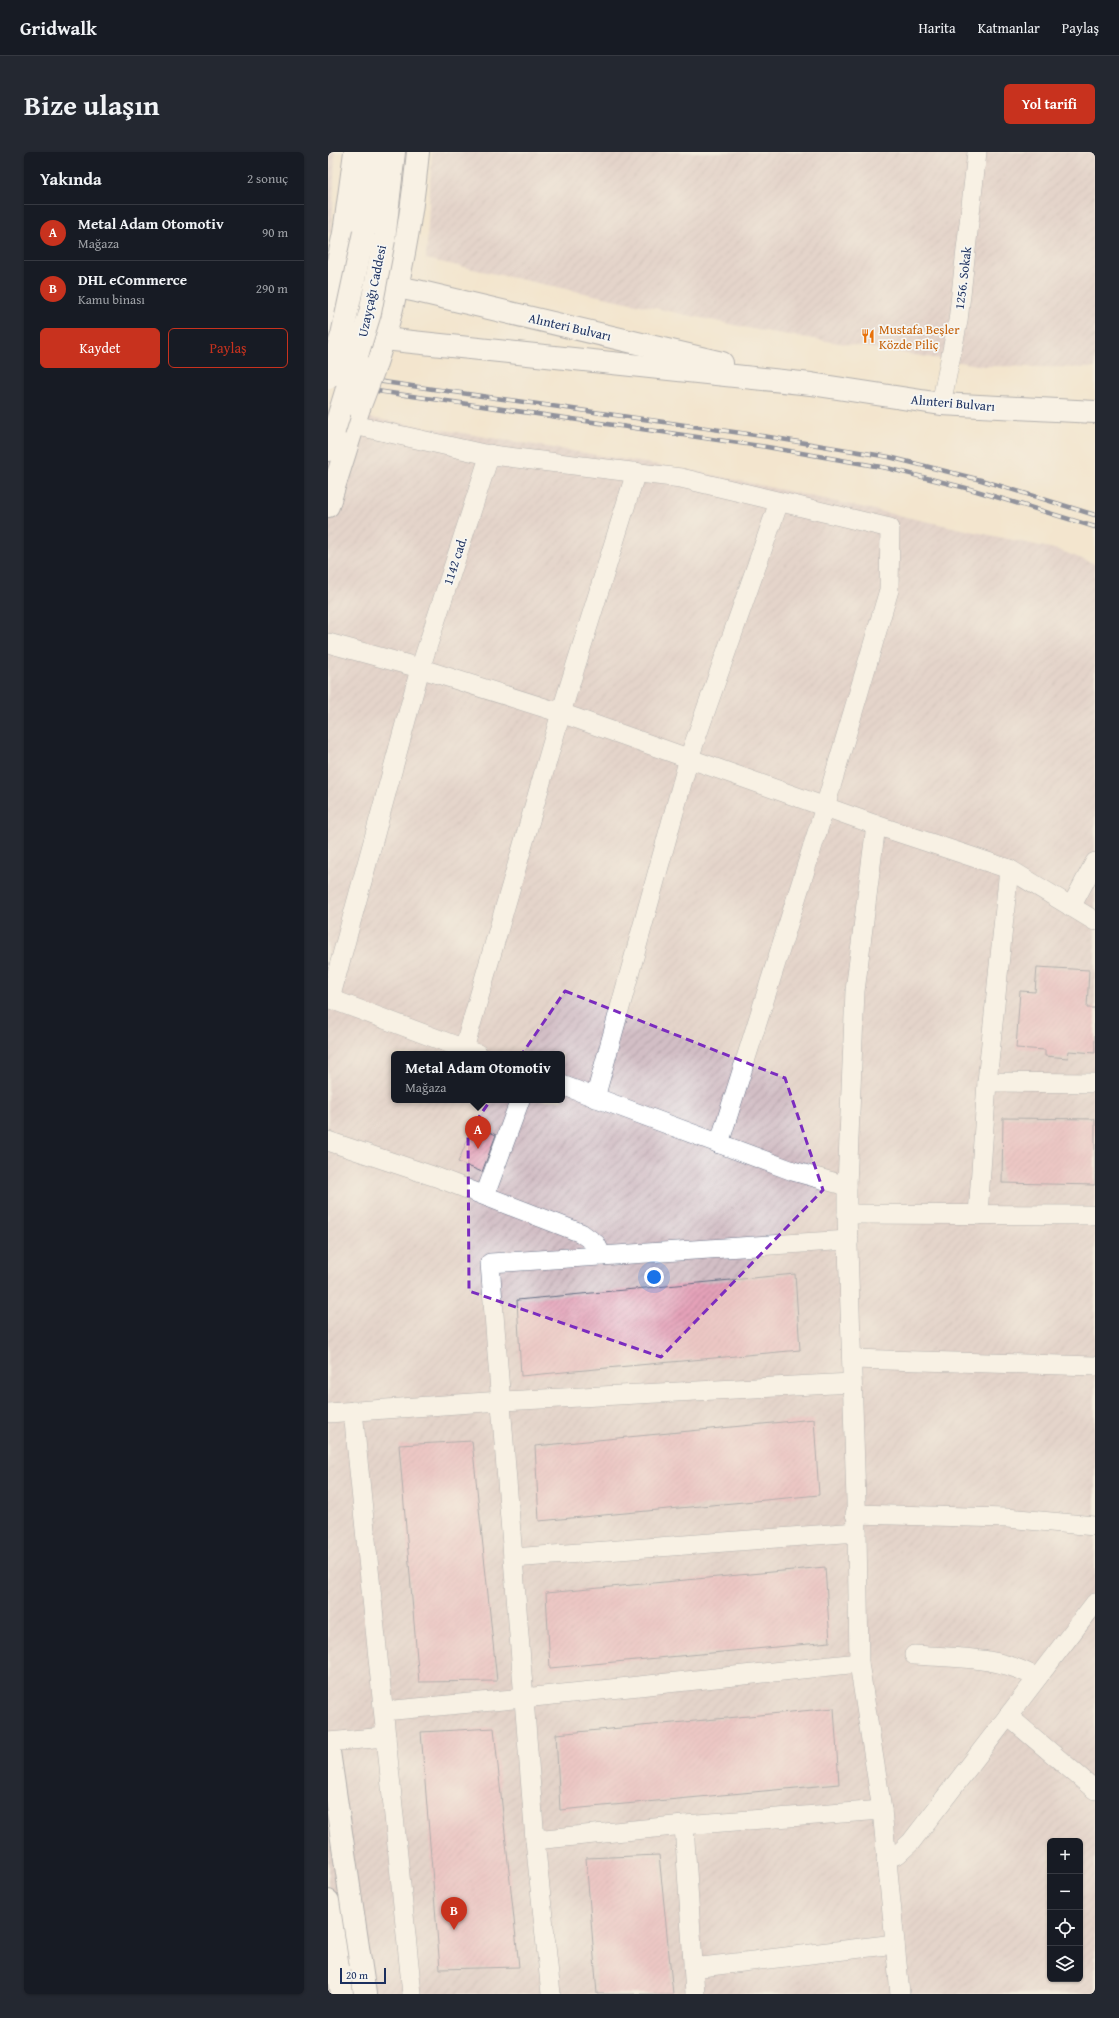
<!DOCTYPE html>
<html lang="tr">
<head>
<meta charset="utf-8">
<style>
  body { margin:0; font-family:"Gentium Book Plus",serif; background:#242831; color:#f1f3f6 }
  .controls { position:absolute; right:12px; bottom:12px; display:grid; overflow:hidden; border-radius:6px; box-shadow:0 1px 3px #0004 }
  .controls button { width:36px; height:36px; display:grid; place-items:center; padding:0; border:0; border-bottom:1px solid #363941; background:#171b24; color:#f1f3f6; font:20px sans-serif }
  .scale { position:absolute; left:12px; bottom:10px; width:46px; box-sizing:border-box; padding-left:4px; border:2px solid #1b2f5e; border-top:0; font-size:11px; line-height:14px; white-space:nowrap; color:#1b2f5e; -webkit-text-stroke:3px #f6f6f2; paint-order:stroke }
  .you { position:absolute; left:326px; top:1125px; width:14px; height:14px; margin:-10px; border:3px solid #fff; border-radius:50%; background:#1a73e8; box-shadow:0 0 0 6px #1a73e833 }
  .badge { display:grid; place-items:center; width:26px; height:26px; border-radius:50%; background:#c8321e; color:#fff; font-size:13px; font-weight:700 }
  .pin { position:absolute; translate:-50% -33px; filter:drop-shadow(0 1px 2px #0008) }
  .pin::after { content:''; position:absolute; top:21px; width:14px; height:12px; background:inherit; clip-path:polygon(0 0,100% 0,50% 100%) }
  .popup { position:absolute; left:63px; top:899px; width:174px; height:52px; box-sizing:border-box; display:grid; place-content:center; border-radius:6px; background:#171b24; filter:drop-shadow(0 1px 3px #0005); font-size:13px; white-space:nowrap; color:#9ea1a6 }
  .popup b { font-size:15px; color:#f1f3f6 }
  .popup::after { content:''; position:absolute; left:50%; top:100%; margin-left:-8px; border:8px solid transparent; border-top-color:#171b24 }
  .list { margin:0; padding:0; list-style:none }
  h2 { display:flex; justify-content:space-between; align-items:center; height:52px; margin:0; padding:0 16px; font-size:17px }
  h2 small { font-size:13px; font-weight:400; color:#9ea1a6 }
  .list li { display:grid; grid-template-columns:26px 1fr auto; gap:12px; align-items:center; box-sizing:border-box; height:56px; padding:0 16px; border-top:1px solid #363941 }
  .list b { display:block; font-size:15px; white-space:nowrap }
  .list p { margin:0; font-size:13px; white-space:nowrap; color:#9ea1a6 }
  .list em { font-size:13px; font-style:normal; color:#9ea1a6 }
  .actions { display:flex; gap:8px; padding:12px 16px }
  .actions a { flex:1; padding:9px 0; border:1px solid #c8321e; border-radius:6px; text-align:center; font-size:14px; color:#c8321e }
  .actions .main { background:#c8321e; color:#fff }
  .icon { flex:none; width:22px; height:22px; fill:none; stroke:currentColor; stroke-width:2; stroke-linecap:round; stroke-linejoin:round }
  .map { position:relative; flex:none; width:767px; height:1842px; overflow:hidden; border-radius:6px }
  header { display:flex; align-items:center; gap:24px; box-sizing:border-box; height:56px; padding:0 20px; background:#171b24; border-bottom:1px solid #363941 }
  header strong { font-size:19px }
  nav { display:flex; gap:22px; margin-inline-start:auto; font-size:14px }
  .intro { display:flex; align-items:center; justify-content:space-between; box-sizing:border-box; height:96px; padding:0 24px }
  h1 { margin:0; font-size:28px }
  .button { padding:10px 18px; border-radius:6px; background:#c8321e; color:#fff; font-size:14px; font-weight:700 }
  main { display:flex; gap:24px; padding:0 24px }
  aside { flex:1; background:#171b24; border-radius:6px; box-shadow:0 1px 3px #0004 }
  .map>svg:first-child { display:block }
</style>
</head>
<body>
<header>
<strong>Gridwalk</strong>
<nav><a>Harita</a><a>Katmanlar</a><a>Paylaş</a></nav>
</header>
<div class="intro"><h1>Bize ulaşın</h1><a class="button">Yol tarifi</a></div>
<main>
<aside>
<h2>Yakında<small>2 sonuç</small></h2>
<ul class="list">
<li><span class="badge">A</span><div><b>Metal Adam Otomotiv</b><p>Mağaza</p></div><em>90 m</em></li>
<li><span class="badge">B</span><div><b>DHL eCommerce</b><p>Kamu binası</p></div><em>290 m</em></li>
</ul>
<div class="actions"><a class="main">Kaydet</a><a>Paylaş</a></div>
</aside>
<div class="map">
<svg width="767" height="1842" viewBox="0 0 767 1842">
  <defs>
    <pattern id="industrial-furrows" width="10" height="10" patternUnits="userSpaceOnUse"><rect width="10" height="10" fill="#d2bec5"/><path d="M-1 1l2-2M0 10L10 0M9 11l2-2" fill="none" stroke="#aa9ba3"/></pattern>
    <pattern id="building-hatch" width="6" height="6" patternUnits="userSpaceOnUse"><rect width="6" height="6" fill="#e4a1b8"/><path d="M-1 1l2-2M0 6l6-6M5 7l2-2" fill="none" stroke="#b88499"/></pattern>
  </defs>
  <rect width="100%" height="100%" fill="#f6f6f2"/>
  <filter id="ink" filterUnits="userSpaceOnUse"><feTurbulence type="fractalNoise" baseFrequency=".025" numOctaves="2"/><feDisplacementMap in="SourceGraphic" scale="8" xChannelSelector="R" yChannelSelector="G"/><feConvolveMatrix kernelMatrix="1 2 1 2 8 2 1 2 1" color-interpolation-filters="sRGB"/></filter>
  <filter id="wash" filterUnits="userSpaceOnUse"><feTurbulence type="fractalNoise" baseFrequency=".012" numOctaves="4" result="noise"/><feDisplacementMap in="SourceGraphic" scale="16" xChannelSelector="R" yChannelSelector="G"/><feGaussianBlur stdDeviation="0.9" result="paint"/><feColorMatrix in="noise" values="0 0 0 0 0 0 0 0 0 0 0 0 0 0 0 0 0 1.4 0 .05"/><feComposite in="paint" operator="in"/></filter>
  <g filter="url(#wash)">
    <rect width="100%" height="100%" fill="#f3e5ce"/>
    <!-- industrial -->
    <g fill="url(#industrial-furrows)" fill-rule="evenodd">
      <polygon points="0,0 7,0 4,81 0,81"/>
      <polygon points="104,0 767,0 767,216 656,214 429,178 98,107"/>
      <path d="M0 259 366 319 731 398 767 412V1842H0ZM66 902H234V948H66ZM722 1689H752V1827H722Z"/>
    </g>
    <g id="blocks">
      <!-- building -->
      <g fill="url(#building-hatch)">
        <polygon points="709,815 761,818 759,856 767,856 767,901 741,899 740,906 717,904 717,898 688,896 692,839 707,840"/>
        <polygon points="675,966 767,967 767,1033 674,1031"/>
        <polygon points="146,973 168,983 154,1020 130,1010"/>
        <polygon points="467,1122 472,1198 193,1224 189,1148"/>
        <polygon points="486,1267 491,1343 211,1369 207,1294"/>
        <polygon points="144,1289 169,1529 91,1530 71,1293"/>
        <polygon points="497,1415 502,1490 222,1516 218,1441"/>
        <polygon points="506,1556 511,1632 232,1658 228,1582"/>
        <polygon points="166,1576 191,1815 112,1817 93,1580"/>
        <polygon points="331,1703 345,1842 269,1842 258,1706"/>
      </g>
    </g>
  </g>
  <g filter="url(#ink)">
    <use href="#blocks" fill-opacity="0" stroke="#676f85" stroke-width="1"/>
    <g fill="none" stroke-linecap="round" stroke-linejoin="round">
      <defs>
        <g id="minor">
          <polyline points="613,252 630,169 649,0"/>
          <polyline points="26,273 156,302 353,326 562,376 561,438 497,655 391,992"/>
          <polyline points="0,491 88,515 233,561 548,673 681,717 767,769"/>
          <polyline points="548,673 527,839 519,1034 519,1062 529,1380 531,1511 554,1658 572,1842"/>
          <polyline points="743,755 767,710"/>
          <polyline points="0,846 150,902"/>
          <polyline points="2,847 92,517 162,302"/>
          <polyline points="136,897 233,561 308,320"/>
          <polyline points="659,930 767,931"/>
          <polyline points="234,933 465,1019 519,1034"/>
          <polyline points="267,946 361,606 451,350"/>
          <polyline points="0,989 108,1025 253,1081 268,1092 274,1104"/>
          <polyline points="157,1043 192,948"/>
          <polyline points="519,1062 767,1063"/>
          <polyline points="650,1063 659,930 681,717"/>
          <polyline points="524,1207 767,1214"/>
          <polyline points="25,1259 84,1842"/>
          <polyline points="0,1261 173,1249 524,1231"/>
          <polyline points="527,1362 679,1366 767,1374"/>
          <polyline points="185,1406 529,1380"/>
          <path d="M586 1503C628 1506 672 1504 709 1526"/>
          <polyline points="56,1559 196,1546 531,1511"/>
          <polyline points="680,1564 767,1638"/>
          <polyline points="0,1590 58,1585"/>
          <polyline points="356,1673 367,1842"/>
          <polyline points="207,1688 356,1673 554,1658"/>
          <polyline points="558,1707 570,1702 583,1690 767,1451"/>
          <polyline points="365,1816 567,1792"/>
          <polyline points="223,1842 207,1688 162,1111 521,1088"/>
        </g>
        <g id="major">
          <polyline points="36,80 46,0"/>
          <polyline points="56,88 66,0"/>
          <polyline points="0,121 89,139 394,211"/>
          <polyline points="0,157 16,81 27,0"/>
          <polyline points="0,176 56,187 483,232 613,252 767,260"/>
          <path d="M47 214C71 144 83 73 90 0"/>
          <polyline points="0,298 6,279"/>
          <polyline points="0,354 31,256"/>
          <polyline points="0,1593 37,1842"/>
          <polyline points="0,1749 14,1842"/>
        </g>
      </defs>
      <!-- minor casing -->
      <use href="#minor" stroke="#676f85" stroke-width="20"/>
      <!-- major casing -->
      <use href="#major" stroke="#676f85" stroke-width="24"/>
      <!-- minor -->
      <use href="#minor" stroke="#fff" stroke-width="19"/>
      <!-- major -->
      <use href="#major" stroke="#fff" stroke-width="22"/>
      <defs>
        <g id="rail">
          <polyline points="0,222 441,285 561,305 653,328 767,363"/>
          <polyline points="0,232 439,295 559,316 642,337 767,375"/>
        </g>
      </defs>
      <!-- rail casing -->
      <use href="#rail" stroke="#1b2f5e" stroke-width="4.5"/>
      <!-- rail -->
      <use href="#rail" stroke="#f6f6f2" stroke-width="3" stroke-dasharray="9" stroke-linecap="butt"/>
      <defs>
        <g id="major-bridge">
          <polyline points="0,226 14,183 36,80"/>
          <polyline points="31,256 47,214"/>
          <polyline points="6,279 42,161 56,88"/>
        </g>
      </defs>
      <!-- major-bridge casing -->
      <use href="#major-bridge" stroke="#676f85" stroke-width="24" stroke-linecap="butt"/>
      <!-- major-bridge -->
      <use href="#major-bridge" stroke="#fff" stroke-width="22"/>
    </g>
  </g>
  <!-- marked area -->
  <path d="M0 0H767V1842H0ZM237 839 457 926 495 1038 333 1205 141 1139 140 981Z" fill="#f3e5ce" fill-opacity=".55" fill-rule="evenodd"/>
  <path fill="none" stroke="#7b2cbf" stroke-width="3" stroke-dasharray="8 5" stroke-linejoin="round" d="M237 839 457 926 495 1038 333 1205 141 1139 140 981Z"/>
  <!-- icons -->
  <defs>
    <symbol id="restaurant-bare" viewBox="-9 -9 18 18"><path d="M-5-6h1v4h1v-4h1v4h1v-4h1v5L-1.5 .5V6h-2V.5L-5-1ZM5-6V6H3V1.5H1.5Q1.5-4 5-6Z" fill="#e8710a" stroke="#f6f6f2" stroke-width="2.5" paint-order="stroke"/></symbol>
  </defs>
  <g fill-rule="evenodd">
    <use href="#restaurant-bare" x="530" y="174" width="20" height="20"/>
  </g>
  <g text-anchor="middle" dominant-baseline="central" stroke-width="3.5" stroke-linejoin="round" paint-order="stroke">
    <!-- street labels -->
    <g font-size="13" fill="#1b2f5e" stroke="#f6f6f2">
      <text transform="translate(635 126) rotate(-83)">1256. Sokak</text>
      <text transform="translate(44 139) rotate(-78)">Uzayçağı Caddesi</text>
      <text transform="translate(242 175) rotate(13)">Alınteri Bulvarı</text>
      <text transform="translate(625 251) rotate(5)">Alınteri Bulvarı</text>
      <text transform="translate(127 409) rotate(-72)">1142 cad.</text>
    </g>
    <!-- food labels -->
    <g font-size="13" fill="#c56008" stroke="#f6f6f2" text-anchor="start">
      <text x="551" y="177">Mustafa Beşler<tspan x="551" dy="15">Közde Piliç</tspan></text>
    </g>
  </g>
</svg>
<div class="controls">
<button>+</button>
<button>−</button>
<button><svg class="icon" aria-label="locate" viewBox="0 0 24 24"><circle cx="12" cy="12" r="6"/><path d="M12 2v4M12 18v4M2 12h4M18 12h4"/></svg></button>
<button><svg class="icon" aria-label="layers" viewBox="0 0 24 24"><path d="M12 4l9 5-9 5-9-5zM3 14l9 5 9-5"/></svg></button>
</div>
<div class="scale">20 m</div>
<div class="you"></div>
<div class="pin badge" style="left:150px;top:997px">A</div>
<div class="popup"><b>Metal Adam Otomotiv</b>Mağaza</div>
<div class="pin badge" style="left:126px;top:1778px">B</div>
</div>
</main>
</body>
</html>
